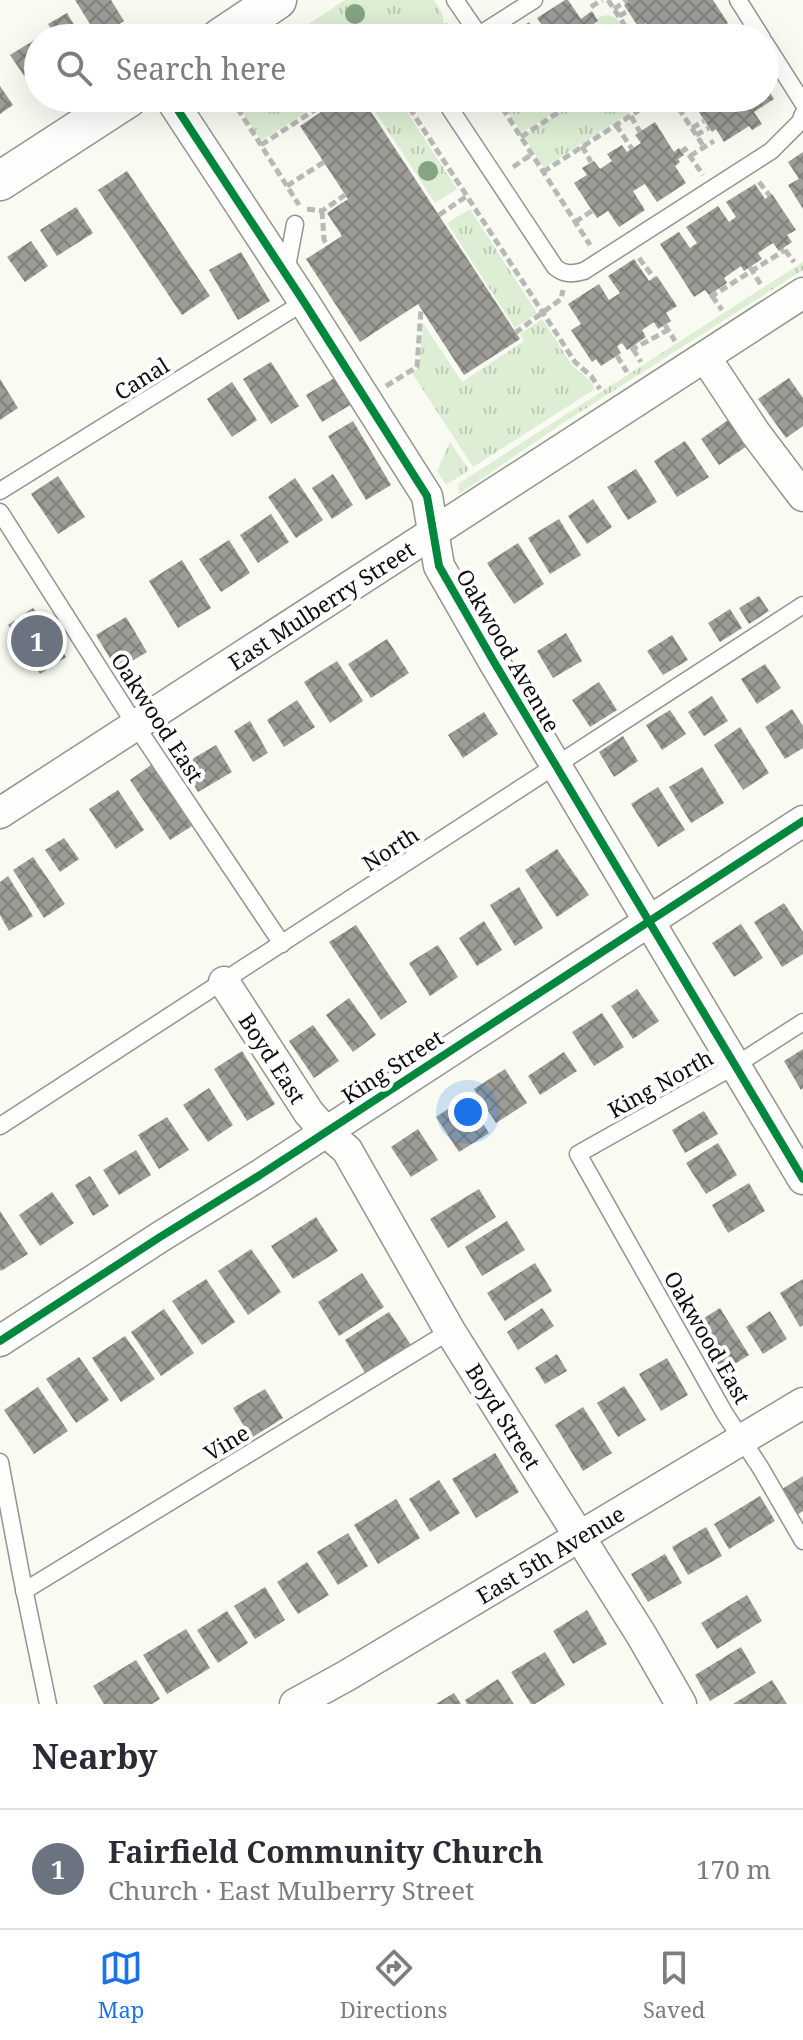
<!DOCTYPE html>
<html lang="en">
<head>
<meta charset="utf-8">
<style>
  body { margin:0; font-family:"Noto Serif",serif; background:#f2f2f3; color:#2b2b33 }
  .you { position:absolute; left:468px; top:1112px; width:28px; height:28px; margin:-20px; border:6px solid #fff; border-radius:50%; background:#1a73e8; box-shadow:0 0 0 12px #1a73e833 }
  .badge { display:grid; place-items:center; width:52px; height:52px; border-radius:50%; background:#1a73e8; color:#fff; font-size:26px; font-weight:700 }
  .pin { position:absolute; translate:-50% -50%; border:4px solid #fff; box-shadow:0 2px 8px #0006 }
  .list { margin:0; padding:0; list-style:none }
  h2 { display:flex; justify-content:space-between; align-items:center; height:104px; margin:0; padding:0 32px; font-size:34px }
  h2 small { font-size:26px; font-weight:400; color:#7c7c81 }
  .list li { display:grid; grid-template-columns:52px 1fr auto; gap:24px; align-items:center; box-sizing:border-box; height:120px; padding:0 32px; border-top:2px solid #e1e1e2 }
  .list b { display:block; font-size:30px; white-space:nowrap }
  .list p { margin:0; font-size:26px; white-space:nowrap; color:#7c7c81 }
  .list em { font-size:26px; font-style:normal; color:#7c7c81 }
  .icon { flex:none; width:44px; height:44px; fill:none; stroke:currentColor; stroke-width:2; stroke-linecap:round; stroke-linejoin:round }
  .map { position:relative; flex:none; width:803px; height:1704px; overflow:hidden }
  .search { position:absolute; background:#fff; box-shadow:0 8px 32px #0002; left:24px; right:24px; top:24px; height:88px; display:flex; align-items:center; gap:20px; box-sizing:border-box; padding:0 28px; border-radius:44px; color:#7c7c81; font-size:30px }
  .sheet { height:224px; background:#fff }
  nav { display:flex; justify-content:space-around; align-items:center; box-sizing:border-box; height:112px; border-top:2px solid #e1e1e2; background:#fff; font-size:22px; color:#7c7c81 }
  nav a { display:grid; justify-items:center; gap:4px }
  nav .on { color:#1a73e8 }
  .map>svg:first-child { display:block }
</style>
</head>
<body>
<div class="map">
<svg width="803" height="1704" viewBox="0 0 803 1704">
  <defs>
    <pattern id="grass-tufts" width="24" height="20" patternUnits="userSpaceOnUse" patternTransform="scale(2)"><rect width="24" height="20" fill="#ddeed4"/><path d="M3 7l-1-3M5 7V3M7 7l1-3M15 17l-1-3M17 17v-4M19 17l1-3" fill="none" stroke="#bccbb5"/></pattern>
    <pattern id="building-cross-hatch" width="8" height="8" patternUnits="userSpaceOnUse" patternTransform="scale(2)"><rect width="8" height="8" fill="#9d9c97"/><path d="M0 0l8 8M0 8l8-8" fill="none" stroke="#7e7e7a"/></pattern>
  </defs>
  <rect width="100%" height="100%" fill="#f9faf2"/>
  <!-- grass -->
  <g fill="url(#grass-tufts)">
    <path d="M345 0H434C443 13 448 24 439 38H287Z"/>
    <polygon points="608,15 616,18 630,38 603,38 594,25 598,22 597,19 599,17"/>
    <polygon points="234,98 328,98 261,141"/>
    <polygon points="368,98 398,98 457,189 435,203 367,99"/>
    <polygon points="499,98 519,98 522,102 527,98 547,98 556,111 522,133"/>
    <polygon points="583,98 652,98 544,168 523,135"/>
    <polygon points="470,209 537,313 515,328 447,223"/>
    <polygon points="803,262 803,270 566,421 459,494 458,484"/>
    <polygon points="542,319 572,365 590,381 595,389 473,467 412,373 419,368 423,323 462,382 524,341 520,334"/>
    <polygon points="450,442 469,470 446,485 437,471"/>
  </g>
  <!-- building -->
  <g fill="url(#building-cross-hatch)">
    <polygon points="75,0 111,0 124,21 98,37"/>
    <polygon points="565,0 568,0 581,19 592,11 598,21 594,24 603,38 505,38 529,22 540,38 547,33 537,18"/>
    <polygon points="627,0 713,0 728,23 710,35 713,38 651,38 649,34 652,32 646,23 639,28 624,5 628,2"/>
    <polygon points="67,13 82,38 57,38 48,24"/>
    <polygon points="44,34 47,38 38,38 38,86 33,89 10,55"/>
    <polygon points="765,84 774,99 754,112 762,124 752,130 749,126 724,142 716,129 712,132 695,106 700,104 696,98 765,98"/>
    <polygon points="0,86 13,105 0,114"/>
    <polygon points="342,98 362,98 520,339 464,375 418,304 360,342 306,259 342,236 327,213 348,199 300,126"/>
    <polygon points="519,98 542,98 532,105 527,98 522,102"/>
    <polygon points="655,122 674,152 679,148 684,155 678,159 680,162 675,166 686,183 657,202 645,184 633,191 645,210 619,227 608,211 597,218 574,183 587,175 582,168 594,161 600,169 612,161 607,154 622,145 627,152 641,143 635,135"/>
    <polygon points="803,152 803,209 788,185 799,179 788,162"/>
    <polygon points="127,171 210,296 182,315 98,190"/>
    <polygon points="755,184 765,199 772,194 796,230 787,235 792,242 779,251 773,243 758,253 762,259 744,271 741,266 724,278 727,283 709,295 705,290 694,297 660,244 679,232 690,248 697,243 686,227 718,206 729,222 736,217 726,202"/>
    <polygon points="76,207 93,233 57,256 40,230"/>
    <polygon points="31,241 48,266 25,282 7,257"/>
    <polygon points="241,252 270,301 238,320 209,270"/>
    <polygon points="634,259 649,281 657,276 677,306 666,313 671,321 658,329 654,322 642,330 646,337 627,350 622,343 617,346 621,353 601,366 596,359 592,362 571,330 581,324 568,304 599,284 609,300 620,293 608,276"/>
    <polygon points="271,362 299,406 271,424 243,379"/>
    <polygon points="336,377 352,404 322,422 306,395"/>
    <polygon points="789,378 803,398 803,426 786,438 758,399"/>
    <polygon points="0,379 18,408 0,420"/>
    <polygon points="232,382 257,420 232,437 207,399"/>
    <polygon points="728,420 747,446 719,465 701,439"/>
    <polygon points="353,421 391,485 366,500 328,436"/>
    <polygon points="685,441 709,477 677,497 654,461"/>
    <polygon points="636,469 657,502 628,520 607,487"/>
    <polygon points="333,474 353,505 332,519 312,488"/>
    <polygon points="58,476 85,517 58,534 31,494"/>
    <polygon points="295,478 323,520 296,538 268,497"/>
    <polygon points="593,499 612,527 587,544 568,516"/>
    <polygon points="271,514 289,542 258,563 240,535"/>
    <polygon points="559,519 581,555 550,574 528,538"/>
    <polygon points="229,540 250,573 221,592 199,559"/>
    <polygon points="518,543 544,584 514,604 487,563"/>
    <polygon points="182,560 211,608 178,628 149,581"/>
    <polygon points="759,596 769,611 749,624 739,608"/>
    <polygon points="33,608 66,657 40,674 8,625"/>
    <polygon points="730,609 742,628 720,642 708,623"/>
    <polygon points="126,617 147,652 117,670 96,635"/>
    <polygon points="566,633 582,661 553,678 537,651"/>
    <polygon points="672,635 688,660 663,675 647,651"/>
    <polygon points="387,639 409,673 371,698 348,664"/>
    <polygon points="337,661 363,701 330,723 304,682"/>
    <polygon points="765,664 781,688 757,704 741,679"/>
    <polygon points="599,682 617,710 590,727 572,700"/>
    <polygon points="712,696 728,721 704,736 688,712"/>
    <polygon points="297,700 315,727 284,747 267,720"/>
    <polygon points="792,709 803,726 803,748 785,759 765,727"/>
    <polygon points="670,710 686,734 662,750 646,725"/>
    <polygon points="484,712 498,734 463,758 448,735"/>
    <polygon points="250,721 268,753 253,762 234,731"/>
    <polygon points="740,727 769,773 743,790 714,745"/>
    <polygon points="623,736 638,761 614,777 599,752"/>
    <polygon points="216,745 232,772 198,792 182,765"/>
    <polygon points="151,765 192,826 170,840 130,780"/>
    <polygon points="702,767 724,803 691,823 669,787"/>
    <polygon points="658,787 685,830 658,847 631,804"/>
    <polygon points="118,790 144,830 116,849 89,809"/>
    <polygon points="64,838 79,859 60,872 45,850"/>
    <polygon points="557,849 589,895 557,917 525,870"/>
    <polygon points="33,857 65,904 44,918 13,870"/>
    <polygon points="8,876 33,916 9,931 0,915 0,882"/>
    <polygon points="519,887 543,928 515,946 490,905"/>
    <polygon points="784,903 803,932 803,954 782,967 754,922"/>
    <polygon points="484,921 502,950 477,966 459,938"/>
    <polygon points="741,924 763,958 734,977 712,943"/>
    <polygon points="356,925 407,1002 381,1020 329,942"/>
    <polygon points="438,945 458,977 430,996 409,963"/>
    <polygon points="637,989 659,1021 633,1039 611,1006"/>
    <polygon points="349,998 376,1035 353,1052 326,1015"/>
    <polygon points="602,1013 624,1047 594,1066 572,1032"/>
    <polygon points="313,1025 339,1061 314,1078 289,1041"/>
    <polygon points="803,1049 803,1088 801,1090 784,1061"/>
    <polygon points="242,1051 275,1104 247,1121 214,1069"/>
    <polygon points="564,1052 577,1071 540,1095 528,1076"/>
    <polygon points="505,1069 527,1103 496,1123 474,1089"/>
    <polygon points="209,1088 233,1125 208,1142 183,1105"/>
    <polygon points="466,1097 489,1133 459,1152 436,1117"/>
    <polygon points="704,1111 718,1134 685,1153 672,1130"/>
    <polygon points="167,1117 189,1150 159,1169 138,1135"/>
    <polygon points="418,1129 438,1160 411,1177 391,1147"/>
    <polygon points="718,1143 737,1175 706,1194 686,1163"/>
    <polygon points="136,1150 151,1175 119,1195 103,1170"/>
    <polygon points="90,1176 109,1206 93,1216 75,1185"/>
    <polygon points="749,1183 765,1211 728,1233 712,1205"/>
    <polygon points="479,1189 496,1217 448,1248 430,1219"/>
    <polygon points="52,1192 74,1223 40,1246 19,1215"/>
    <polygon points="0,1211 28,1254 1,1271 0,1269"/>
    <polygon points="316,1217 338,1251 293,1279 271,1246"/>
    <polygon points="507,1221 525,1250 482,1276 465,1247"/>
    <polygon points="251,1249 281,1292 248,1315 218,1271"/>
    <polygon points="535,1263 552,1291 505,1321 487,1293"/>
    <polygon points="362,1273 384,1307 339,1336 318,1302"/>
    <polygon points="206,1279 235,1322 202,1345 172,1301"/>
    <polygon points="803,1279 803,1325 800,1327 780,1293"/>
    <polygon points="542,1308 554,1326 518,1350 507,1332"/>
    <polygon points="720,1308 749,1355 722,1372 693,1325"/>
    <polygon points="164,1309 194,1353 161,1376 131,1332"/>
    <polygon points="770,1311 787,1339 763,1354 746,1327"/>
    <polygon points="389,1312 411,1345 366,1374 345,1340"/>
    <polygon points="125,1336 155,1379 121,1402 92,1358"/>
    <polygon points="557,1354 567,1371 545,1384 535,1368"/>
    <polygon points="79,1357 109,1400 76,1423 46,1379"/>
    <polygon points="667,1358 688,1395 661,1411 639,1374"/>
    <polygon points="624,1386 646,1420 618,1437 597,1403"/>
    <polygon points="38,1387 68,1431 34,1454 4,1410"/>
    <polygon points="265,1389 283,1418 251,1438 233,1408"/>
    <polygon points="583,1407 612,1453 583,1471 555,1425"/>
    <polygon points="495,1453 519,1492 476,1518 452,1479"/>
    <polygon points="803,1476 803,1511 794,1517 779,1491"/>
    <polygon points="439,1480 460,1513 430,1532 409,1499"/>
    <polygon points="760,1496 775,1521 729,1549 714,1524"/>
    <polygon points="396,1499 420,1538 378,1564 354,1525"/>
    <polygon points="706,1527 722,1556 688,1575 672,1547"/>
    <polygon points="348,1533 368,1566 338,1585 317,1552"/>
    <polygon points="665,1554 682,1583 648,1602 631,1574"/>
    <polygon points="307,1562 329,1595 298,1614 277,1582"/>
    <polygon points="265,1587 285,1620 255,1639 234,1606"/>
    <polygon points="747,1595 762,1621 717,1649 701,1623"/>
    <polygon points="587,1610 607,1644 573,1664 553,1631"/>
    <polygon points="227,1611 248,1643 218,1663 197,1630"/>
    <polygon points="186,1629 210,1668 167,1694 143,1655"/>
    <polygon points="741,1647 756,1673 710,1701 695,1675"/>
    <polygon points="545,1652 565,1685 535,1704 531,1704 511,1672"/>
    <polygon points="136,1660 160,1699 152,1704 104,1704 93,1686"/>
    <polygon points="498,1679 514,1704 467,1704 465,1700"/>
    <polygon points="772,1680 787,1704 733,1704"/>
    <polygon points="454,1693 461,1704 436,1704"/>
  </g>
  <g fill="none" stroke-linecap="round" stroke-linejoin="round">
    <defs>
      <g id="service">
        <polyline points="455,0 479,35 475,38"/>
        <polyline points="738,0 762,38"/>
        <polyline points="479,35 534,0"/>
        <polyline points="765,43 803,103"/>
        <path d="M443 98 555 267C564 275 573 274 584 271L771 151 800 122 803 114"/>
        <polyline points="286,272 295,224"/>
        <polyline points="0,491 304,302"/>
        <polyline points="0,512 136,726 282,944"/>
        <polyline points="803,1022 736,1065 578,1154 725,1414 760,1467 803,1541"/>
        <polyline points="0,1126 803,605"/>
        <polyline points="0,1462 21,1574 48,1704"/>
        <polyline points="24,1591 450,1331"/>
      </g>
      <g id="minor">
        <polyline points="170,98 304,302 427,496 439,566 494,662 803,1179"/>
        <polyline points="705,357 756,434 803,496"/>
        <polyline points="0,813 803,293"/>
        <polyline points="224,982 309,1113 325,1131 347,1150 450,1331 642,1636 681,1704"/>
        <polyline points="0,1341 160,1237 260,1175 803,821"/>
        <polyline points="295,1704 346,1676 803,1403"/>
      </g>
      <g id="tertiary">
        <polyline points="220,38 277,0"/>
        <polyline points="0,181 128,98"/>
      </g>
    </defs>
    <!-- service casing -->
    <use href="#service" stroke="#939490" stroke-width="19"/>
    <!-- minor casing -->
    <use href="#minor" stroke="#939490" stroke-width="33"/>
    <!-- tertiary casing -->
    <use href="#tertiary" stroke="#939490" stroke-width="41"/>
    <!-- path -->
    <g stroke="#b8b8b6" stroke-width="5" stroke-dasharray="8 4" stroke-linecap="butt">
      <polyline points="608,0 633,38"/>
      <polyline points="591,7 602,0"/>
      <polyline points="614,9 627,0"/>
      <polyline points="619,16 628,11"/>
      <polyline points="442,38 448,24"/>
      <polyline points="717,38 734,28"/>
      <polyline points="231,98 299,205"/>
      <polyline points="403,98 575,362 591,376 600,389"/>
      <polyline points="496,98 590,245"/>
      <polyline points="550,98 559,112"/>
      <polyline points="672,98 704,147"/>
      <polyline points="631,116 640,132"/>
      <polyline points="616,125 632,149"/>
      <polyline points="692,128 704,121"/>
      <polyline points="696,135 709,128"/>
      <polyline points="521,137 580,98"/>
      <polyline points="261,145 333,98"/>
      <polyline points="582,146 591,162"/>
      <polyline points="681,152 685,149 703,175"/>
      <polyline points="690,156 714,141"/>
      <polyline points="513,167 532,154"/>
      <polyline points="543,172 658,98"/>
      <polyline points="759,182 770,196"/>
      <polyline points="287,186 324,162"/>
      <polyline points="307,209 322,211 345,195"/>
      <polyline points="322,211 324,240 327,245"/>
      <polyline points="439,215 467,196"/>
      <polyline points="575,222 592,211"/>
      <polyline points="785,250 794,262"/>
      <polyline points="639,258 654,278"/>
      <polyline points="750,267 761,285"/>
      <polyline points="711,294 712,296 785,250"/>
      <polyline points="712,296 722,310"/>
      <polyline points="665,325 675,341"/>
      <polyline points="515,333 561,299 563,290"/>
      <polyline points="631,347 633,349 668,330"/>
      <polyline points="633,349 641,362"/>
      <polyline points="617,356 627,372"/>
      <polyline points="386,386 417,367 421,309"/>
    </g>
    <!-- service -->
    <use href="#service" stroke="#fefefd" stroke-width="16"/>
    <!-- minor -->
    <use href="#minor" stroke="#fefefd" stroke-width="30"/>
    <!-- tertiary -->
    <use href="#tertiary" stroke="#fefefd" stroke-width="38"/>
    <defs>
      <g id="cycleway">
        <polyline points="170,98 304,302 427,496 439,566 494,662 803,1179"/>
        <polyline points="0,1341 160,1237 260,1175 803,821"/>
      </g>
    </defs>
    <!-- cycleway casing -->
    <use href="#cycleway" stroke="#fff" stroke-width="13"/>
    <!-- cycleway -->
    <use href="#cycleway" stroke="#00873e" stroke-width="8"/>
  </g>
  <!-- trees -->
  <g fill="#84a482">
    <circle cx="355" cy="14" r="10"/>
    <circle cx="428" cy="171" r="10"/>
  </g>
  <g text-anchor="middle" dominant-baseline="central" stroke-width="8" stroke-linejoin="round" paint-order="stroke">
    <!-- street labels -->
    <g font-size="22" fill="#0d0d0d" stroke="#fff">
      <text transform="translate(141 378) rotate(-32)">Canal</text>
      <text transform="translate(321 605) rotate(-33)">East Mulberry Street</text>
      <text transform="translate(509 650) rotate(60)">Oakwood Avenue</text>
      <text transform="translate(158 717) rotate(57)">Oakwood East</text>
      <text transform="translate(390 848) rotate(-33)">North</text>
      <text transform="translate(273 1058) rotate(57)">Boyd East</text>
      <text transform="translate(392 1066) rotate(-33)">King Street</text>
      <text transform="translate(660 1083) rotate(-29)">King North</text>
      <text transform="translate(708 1337) rotate(60)">Oakwood East</text>
      <text transform="translate(504 1416) rotate(58)">Boyd Street</text>
      <text transform="translate(226 1442) rotate(-31)">Vine</text>
      <text transform="translate(550 1554) rotate(-31)">East 5th Avenue</text>
    </g>
  </g>
</svg>
<div class="you"></div>
<div class="pin badge" style="left:37px;top:641px;background:#6b7280">1</div>
<div class="search"><svg class="icon" aria-label="search" viewBox="0 0 24 24"><circle cx="10" cy="10" r="6"/><path d="M15 15l6 6"/></svg>Search here</div>
</div>
<section class="sheet">
<h2>Nearby<small></small></h2>
<ul class="list">
<li><span class="badge" style="background:#6b7280">1</span><div><b>Fairfield Community Church</b><p>Church · East Mulberry Street</p></div><em>170 m</em></li>
</ul>
</section>
<nav>
<a class="on"><svg class="icon" aria-label="map" viewBox="0 0 24 24"><path d="M3 6l6-2 6 2 6-2v14l-6 2-6-2-6 2zM9 4v14M15 6v14"/></svg>Map</a>
<a><svg class="icon" aria-label="directions" viewBox="0 0 24 24"><path d="M12 3l9 9-9 9-9-9zM9 14v-3h6M13 9l2 2-2 2"/></svg>Directions</a>
<a><svg class="icon" aria-label="saved" viewBox="0 0 24 24"><path d="M7 4h10v16l-5-4-5 4z"/></svg>Saved</a>
</nav>
</body>
</html>
